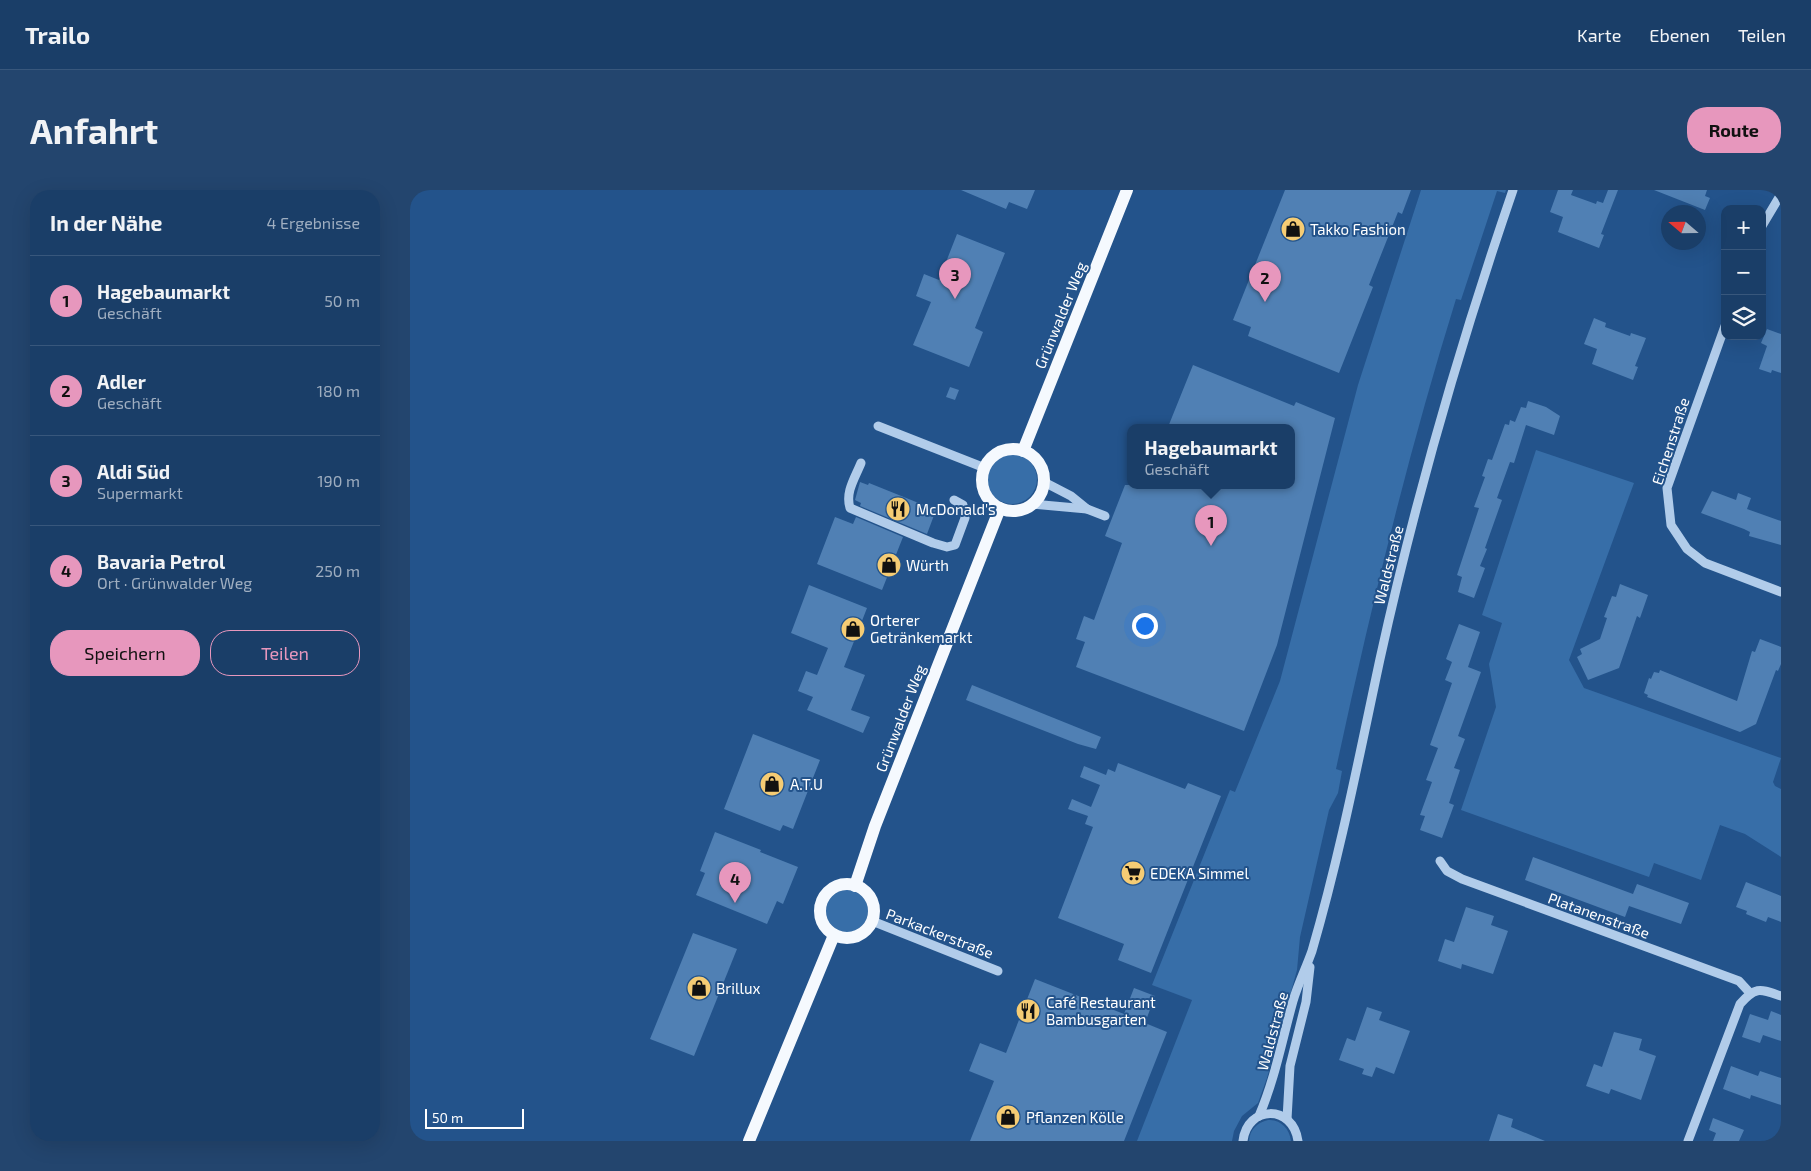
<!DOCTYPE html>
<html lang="de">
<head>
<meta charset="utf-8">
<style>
  body { margin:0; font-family:"Exo 2",sans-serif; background:#23456e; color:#f1f3f6 }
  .controls { position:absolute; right:15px; top:15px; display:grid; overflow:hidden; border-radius:10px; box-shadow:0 5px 20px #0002 }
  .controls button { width:45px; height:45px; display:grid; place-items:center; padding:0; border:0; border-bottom:1px solid #38577c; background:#1a3e68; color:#f1f3f6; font:25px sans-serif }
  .compass { position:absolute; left:1251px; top:15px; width:45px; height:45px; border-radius:50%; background:#1a3e68; box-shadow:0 5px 20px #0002; rotate:290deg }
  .scale { position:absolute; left:15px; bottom:12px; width:99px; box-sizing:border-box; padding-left:5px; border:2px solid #fff; border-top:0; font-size:14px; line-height:18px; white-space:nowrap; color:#fff; -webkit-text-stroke:4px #23538b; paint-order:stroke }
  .you { position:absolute; left:734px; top:435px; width:18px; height:18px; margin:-12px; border:4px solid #fff; border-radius:50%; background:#1a73e8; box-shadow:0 0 0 8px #1a73e833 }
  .badge { display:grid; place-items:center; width:32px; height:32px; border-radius:50%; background:#e797bd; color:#111; font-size:16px; font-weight:700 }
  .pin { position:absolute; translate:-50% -41px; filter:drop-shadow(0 1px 2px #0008) }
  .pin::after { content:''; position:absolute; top:26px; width:18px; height:15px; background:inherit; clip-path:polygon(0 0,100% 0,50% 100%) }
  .popup { position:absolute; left:717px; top:234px; width:168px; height:65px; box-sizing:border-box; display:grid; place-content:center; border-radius:10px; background:#1a3e68; filter:drop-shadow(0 1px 4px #0005); font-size:16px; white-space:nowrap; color:#9faec0 }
  .popup b { font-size:19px; color:#f1f3f6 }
  .popup::after { content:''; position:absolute; left:50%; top:100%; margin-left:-10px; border:10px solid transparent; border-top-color:#1a3e68 }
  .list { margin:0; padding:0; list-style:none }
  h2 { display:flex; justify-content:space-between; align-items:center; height:65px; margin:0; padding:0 20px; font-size:21px }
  h2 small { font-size:16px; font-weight:400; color:#9faec0 }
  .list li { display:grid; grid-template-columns:32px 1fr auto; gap:15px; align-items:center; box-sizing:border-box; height:90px; padding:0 20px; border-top:1px solid #38577c }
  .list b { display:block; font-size:19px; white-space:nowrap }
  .list p { margin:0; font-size:16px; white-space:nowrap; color:#9faec0 }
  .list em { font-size:16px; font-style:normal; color:#9faec0 }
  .actions { display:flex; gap:10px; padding:15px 20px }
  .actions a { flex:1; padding:11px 0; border:1px solid #e797bd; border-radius:20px; text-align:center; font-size:18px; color:#e797bd }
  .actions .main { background:#e797bd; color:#111 }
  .icon { flex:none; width:28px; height:28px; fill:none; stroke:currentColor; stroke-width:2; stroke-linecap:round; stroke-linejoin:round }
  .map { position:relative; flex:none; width:1371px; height:951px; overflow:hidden; border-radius:20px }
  header { display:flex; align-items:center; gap:30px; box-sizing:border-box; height:70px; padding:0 25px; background:#1a3e68; border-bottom:1px solid #38577c }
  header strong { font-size:24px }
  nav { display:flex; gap:28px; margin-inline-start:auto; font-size:18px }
  .intro { display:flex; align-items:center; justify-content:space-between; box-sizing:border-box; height:120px; padding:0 30px }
  h1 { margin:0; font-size:35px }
  .button { padding:12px 22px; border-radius:20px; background:#e797bd; color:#111; font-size:18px; font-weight:700 }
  main { display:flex; gap:30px; padding:0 30px }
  aside { flex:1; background:#1a3e68; border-radius:20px; box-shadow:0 5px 20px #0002 }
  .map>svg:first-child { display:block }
</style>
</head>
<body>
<header>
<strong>Trailo</strong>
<nav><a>Karte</a><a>Ebenen</a><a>Teilen</a></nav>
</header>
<div class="intro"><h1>Anfahrt</h1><a class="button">Route</a></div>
<main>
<aside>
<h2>In der Nähe<small>4 Ergebnisse</small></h2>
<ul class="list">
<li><span class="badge">1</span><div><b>Hagebaumarkt</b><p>Geschäft</p></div><em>50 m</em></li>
<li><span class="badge">2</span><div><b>Adler</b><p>Geschäft</p></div><em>180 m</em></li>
<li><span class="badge">3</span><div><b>Aldi Süd</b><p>Supermarkt</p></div><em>190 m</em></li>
<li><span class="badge">4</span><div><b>Bavaria Petrol</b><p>Ort · Grünwalder Weg</p></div><em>250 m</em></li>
</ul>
<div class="actions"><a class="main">Speichern</a><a>Teilen</a></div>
</aside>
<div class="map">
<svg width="1371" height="951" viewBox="0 0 1371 951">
  <rect width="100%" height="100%" fill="#23538b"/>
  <!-- green -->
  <g fill="#376ea8">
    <path d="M1011 0H1096L1095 3 1087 1 1051 110 1046 109C998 264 960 420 926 579L932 581 928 603 919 620 890 747 887 780 857 888 848 913 832 926 824 941 822 951H727L782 810 742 795 820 600 825 602 870 491 948 195Z"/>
    <polygon points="1126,260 1224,293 1159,470 1174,498 1371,568 1363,592 1365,596 1371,599 1371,667 1335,644 1310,635 1291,690 1244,673 1239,687 1051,620 1086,517 1079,474 1092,433 1072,425"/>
    <circle cx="602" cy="289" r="25"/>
    <circle cx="437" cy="721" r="21"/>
    <path d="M858 930C871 930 879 938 881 951H839C840 939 847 933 858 930Z"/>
  </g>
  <!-- building -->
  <g fill="#5080b4">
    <polygon points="551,0 625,0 617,19 599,12 596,19"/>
    <polygon points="875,0 1001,0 992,24 988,22 959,95 963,97 929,183 838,146 841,137 823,130"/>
    <polygon points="1148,0 1163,0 1161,5 1186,14 1187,11 1193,13 1198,0 1208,0 1191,44 1194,45 1189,58 1148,42 1153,27 1140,22"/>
    <polygon points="1244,0 1297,0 1295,6 1300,8 1295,20"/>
    <polygon points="547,44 595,63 565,138 573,142 559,177 503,155 521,112 506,106 514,84 529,90"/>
    <polygon points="1184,128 1196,133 1195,137 1220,146 1221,143 1236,148 1225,176 1228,177 1223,190 1182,174 1187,159 1174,154"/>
    <polygon points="1357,139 1371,144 1371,183 1362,180 1361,183 1349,179 1357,156 1351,153"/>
    <polygon points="783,175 884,216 886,212 925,228 867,455 834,541 666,477 675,452 666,449 674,426 684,430 712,353 695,346 715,295 881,295 881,237 758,237"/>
    <polygon points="540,197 549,200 545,210 536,207"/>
    <polygon points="1118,211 1136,217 1150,226 1144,245 1116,235 1104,273 1100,272 1087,308 1092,310 1075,358 1077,359 1070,376 1075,378 1064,408 1048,402 1052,387 1047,385 1069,318 1064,317 1075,287 1072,286 1078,269 1082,270 1095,234 1099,235 1100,230 1105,232 1111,217 1116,218"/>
    <polygon points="450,292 458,295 459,293 526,320 517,344 450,316 451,313 445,310"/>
    <polygon points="1302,301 1326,310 1328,303 1341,308 1337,319 1371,331 1371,355 1339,346 1340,342 1334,339 1291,323"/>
    <polygon points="425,327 443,334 446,327 493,347 472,400 407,374"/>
    <polygon points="1210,394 1238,405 1230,428 1227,426 1209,478 1178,490 1167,467 1172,464 1170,459 1190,449 1197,428 1194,427 1202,406 1206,407"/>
    <polygon points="399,395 457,418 434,477 455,485 441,520 460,527 453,543 397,520 403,507 388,501 396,481 407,485 418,458 381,443"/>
    <polygon points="1049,434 1070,442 1058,477 1071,482 1048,546 1055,549 1044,578 1050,580 1039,613 1044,615 1032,648 1010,640 1015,626 1010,625 1022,592 1016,590 1028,558 1020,555 1042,493 1035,490 1042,472 1036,469"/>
    <polygon points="1350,449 1371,457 1371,474 1368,481 1366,480 1346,534 1330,542 1237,507 1238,505 1234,503 1239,488 1241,489 1244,482 1249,483 1250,480 1327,511 1342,461 1345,462"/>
    <polygon points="562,495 691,547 686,559 668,554 556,510"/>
    <polygon points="343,544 410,570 383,639 373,635 370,641 314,619"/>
    <polygon points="708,573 775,599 778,593 811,606 741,783 708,770 714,754 648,728 683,637 675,634 678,626 658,619 662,609 681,617 690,595 670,587 674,576 696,585 698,579 705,582"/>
    <polygon points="305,642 351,660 350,662 388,677 373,714 367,711 357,734 286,705 295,683 290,681"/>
    <polygon points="1123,667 1223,704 1227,694 1279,713 1271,734 1219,716 1215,727 1115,690"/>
    <polygon points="1336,692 1371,706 1371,732 1358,727 1356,732 1336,724 1337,721 1326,717"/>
    <polygon points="1056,717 1084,726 1081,735 1098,741 1083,784 1052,774 1051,779 1028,771 1035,749 1044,752"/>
    <polygon points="283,743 327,759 284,866 240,849"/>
    <polygon points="625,789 714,824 724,798 745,806 735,833 757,842 714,951 560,951 584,891 559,881 570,853 596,863"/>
    <polygon points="957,817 972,822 969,830 1000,841 984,884 966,877 962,887 952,884 954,879 929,870 937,848 945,851"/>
    <polygon points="1361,821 1371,825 1371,851 1353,845 1350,853 1332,847 1340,824 1358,830"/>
    <polygon points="1204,842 1232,849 1229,860 1246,866 1231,910 1201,899 1199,904 1176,896 1184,874 1192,877"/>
    <polygon points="1321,876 1348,886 1350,881 1371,888 1371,915 1341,905 1340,909 1313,899"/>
    <polygon points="1088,924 1103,929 1101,937 1135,951 1079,951"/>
    <polygon points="1303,928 1334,940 1329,951 1303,951 1306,943 1299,940"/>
  </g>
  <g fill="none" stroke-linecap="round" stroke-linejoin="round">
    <!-- minor -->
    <g stroke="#b1ccea" stroke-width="9">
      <polyline points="1352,36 1371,4"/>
      <polyline points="1315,136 1257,298 1261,335 1277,359 1295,373 1371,402"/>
      <polyline points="468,236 575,278"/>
      <path d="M451 273C445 288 435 302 440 318L523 353 537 357 545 355 555 328 553 315 544 310"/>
      <polyline points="634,292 661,306 677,319"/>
      <polyline points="622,314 677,319 695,326"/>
      <polyline points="1030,671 1037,681 1052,689 1329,791 1340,803"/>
      <polyline points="462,731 588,781"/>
      <path d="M849 926C865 889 872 850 883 811 888 794 896 778 902 761 930 665 949 567 970 469 1005 310 1050 154 1103 0"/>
      <polyline points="877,929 880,876 896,812 900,777"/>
      <path d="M833 951C837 915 883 914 888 951"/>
      <path d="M1278 951 1330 814C1346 796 1350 799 1371 806"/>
    </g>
    <!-- major -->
    <g stroke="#f5f9fe" stroke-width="12">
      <circle cx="603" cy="290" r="31"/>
      <polyline points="613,261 717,0"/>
      <circle cx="437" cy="721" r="27"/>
      <polyline points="445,696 465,636 590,318"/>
      <polyline points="339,951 424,745"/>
    </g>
  </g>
  <!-- icons -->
  <defs>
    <symbol id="shop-disc" viewBox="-11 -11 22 22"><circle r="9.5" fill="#f5cc74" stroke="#23538b"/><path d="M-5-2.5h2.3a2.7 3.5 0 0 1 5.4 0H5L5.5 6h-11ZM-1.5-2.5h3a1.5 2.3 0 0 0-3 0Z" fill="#111"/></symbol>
    <symbol id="restaurant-disc" viewBox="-11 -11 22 22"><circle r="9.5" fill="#f5cc74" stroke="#23538b"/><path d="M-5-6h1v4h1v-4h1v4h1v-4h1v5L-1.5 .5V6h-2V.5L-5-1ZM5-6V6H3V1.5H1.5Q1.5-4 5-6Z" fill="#111"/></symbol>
    <symbol id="supermarket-disc" viewBox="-11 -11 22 22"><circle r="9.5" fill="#f5cc74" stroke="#23538b"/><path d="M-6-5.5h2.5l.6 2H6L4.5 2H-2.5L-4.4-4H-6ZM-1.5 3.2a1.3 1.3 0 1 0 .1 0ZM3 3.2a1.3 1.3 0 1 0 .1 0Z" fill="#111"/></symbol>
  </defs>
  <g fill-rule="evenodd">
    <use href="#shop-disc" x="869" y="25" width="28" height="28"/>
    <use href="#restaurant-disc" x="474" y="305" width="28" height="28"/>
    <use href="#shop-disc" x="465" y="361" width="28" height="28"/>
    <use href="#shop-disc" x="429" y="425" width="28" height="28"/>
    <use href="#shop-disc" x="348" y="580" width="28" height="28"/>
    <use href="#supermarket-disc" x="709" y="669" width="28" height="28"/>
    <use href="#shop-disc" x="275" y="784" width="28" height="28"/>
    <use href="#restaurant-disc" x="604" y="807" width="28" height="28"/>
    <use href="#shop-disc" x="584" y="913" width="28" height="28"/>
  </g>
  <g text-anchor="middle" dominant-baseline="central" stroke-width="4" stroke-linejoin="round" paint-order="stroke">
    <!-- poi labels -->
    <g font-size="15" fill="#fff" stroke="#23538b" text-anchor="start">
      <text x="900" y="39">Takko Fashion</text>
      <text x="506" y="319">McDonald's</text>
      <text x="496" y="375">Würth</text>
      <text x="460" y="430">Orterer<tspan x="460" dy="17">Getränkemarkt</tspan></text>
      <text x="380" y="594">A.T.U</text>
      <text x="740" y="683">EDEKA Simmel</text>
      <text x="306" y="798">Brillux</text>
      <text x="636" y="812">Café Restaurant<tspan x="636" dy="17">Bambusgarten</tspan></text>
      <text x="616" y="927">Pflanzen Kölle</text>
    </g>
    <!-- street labels -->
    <g font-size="15" fill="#fff" stroke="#23538b">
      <text transform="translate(650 125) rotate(-68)">Grünwalder Weg</text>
      <text transform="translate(1260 251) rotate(-72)">Eichenstraße</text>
      <text transform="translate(978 375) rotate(-76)">Waldstraße</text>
      <text transform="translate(490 528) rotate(-69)">Grünwalder Weg</text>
      <text transform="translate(1189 725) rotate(20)">Platanenstraße</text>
      <text transform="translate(530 743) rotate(21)">Parkackerstraße</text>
      <text transform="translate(862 841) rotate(-75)">Waldstraße</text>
    </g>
  </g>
</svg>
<div class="controls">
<button>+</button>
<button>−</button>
<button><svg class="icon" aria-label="layers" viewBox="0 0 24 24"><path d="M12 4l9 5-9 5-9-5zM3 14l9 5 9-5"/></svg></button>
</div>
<svg class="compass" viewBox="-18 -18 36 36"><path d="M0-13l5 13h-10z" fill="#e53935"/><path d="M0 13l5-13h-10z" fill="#9faec0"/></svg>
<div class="scale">50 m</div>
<div class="you"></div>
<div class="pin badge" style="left:801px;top:356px">1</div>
<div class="popup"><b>Hagebaumarkt</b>Geschäft</div>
<div class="pin badge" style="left:855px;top:112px">2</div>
<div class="pin badge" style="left:545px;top:109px">3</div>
<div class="pin badge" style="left:325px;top:713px">4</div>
</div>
</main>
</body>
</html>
